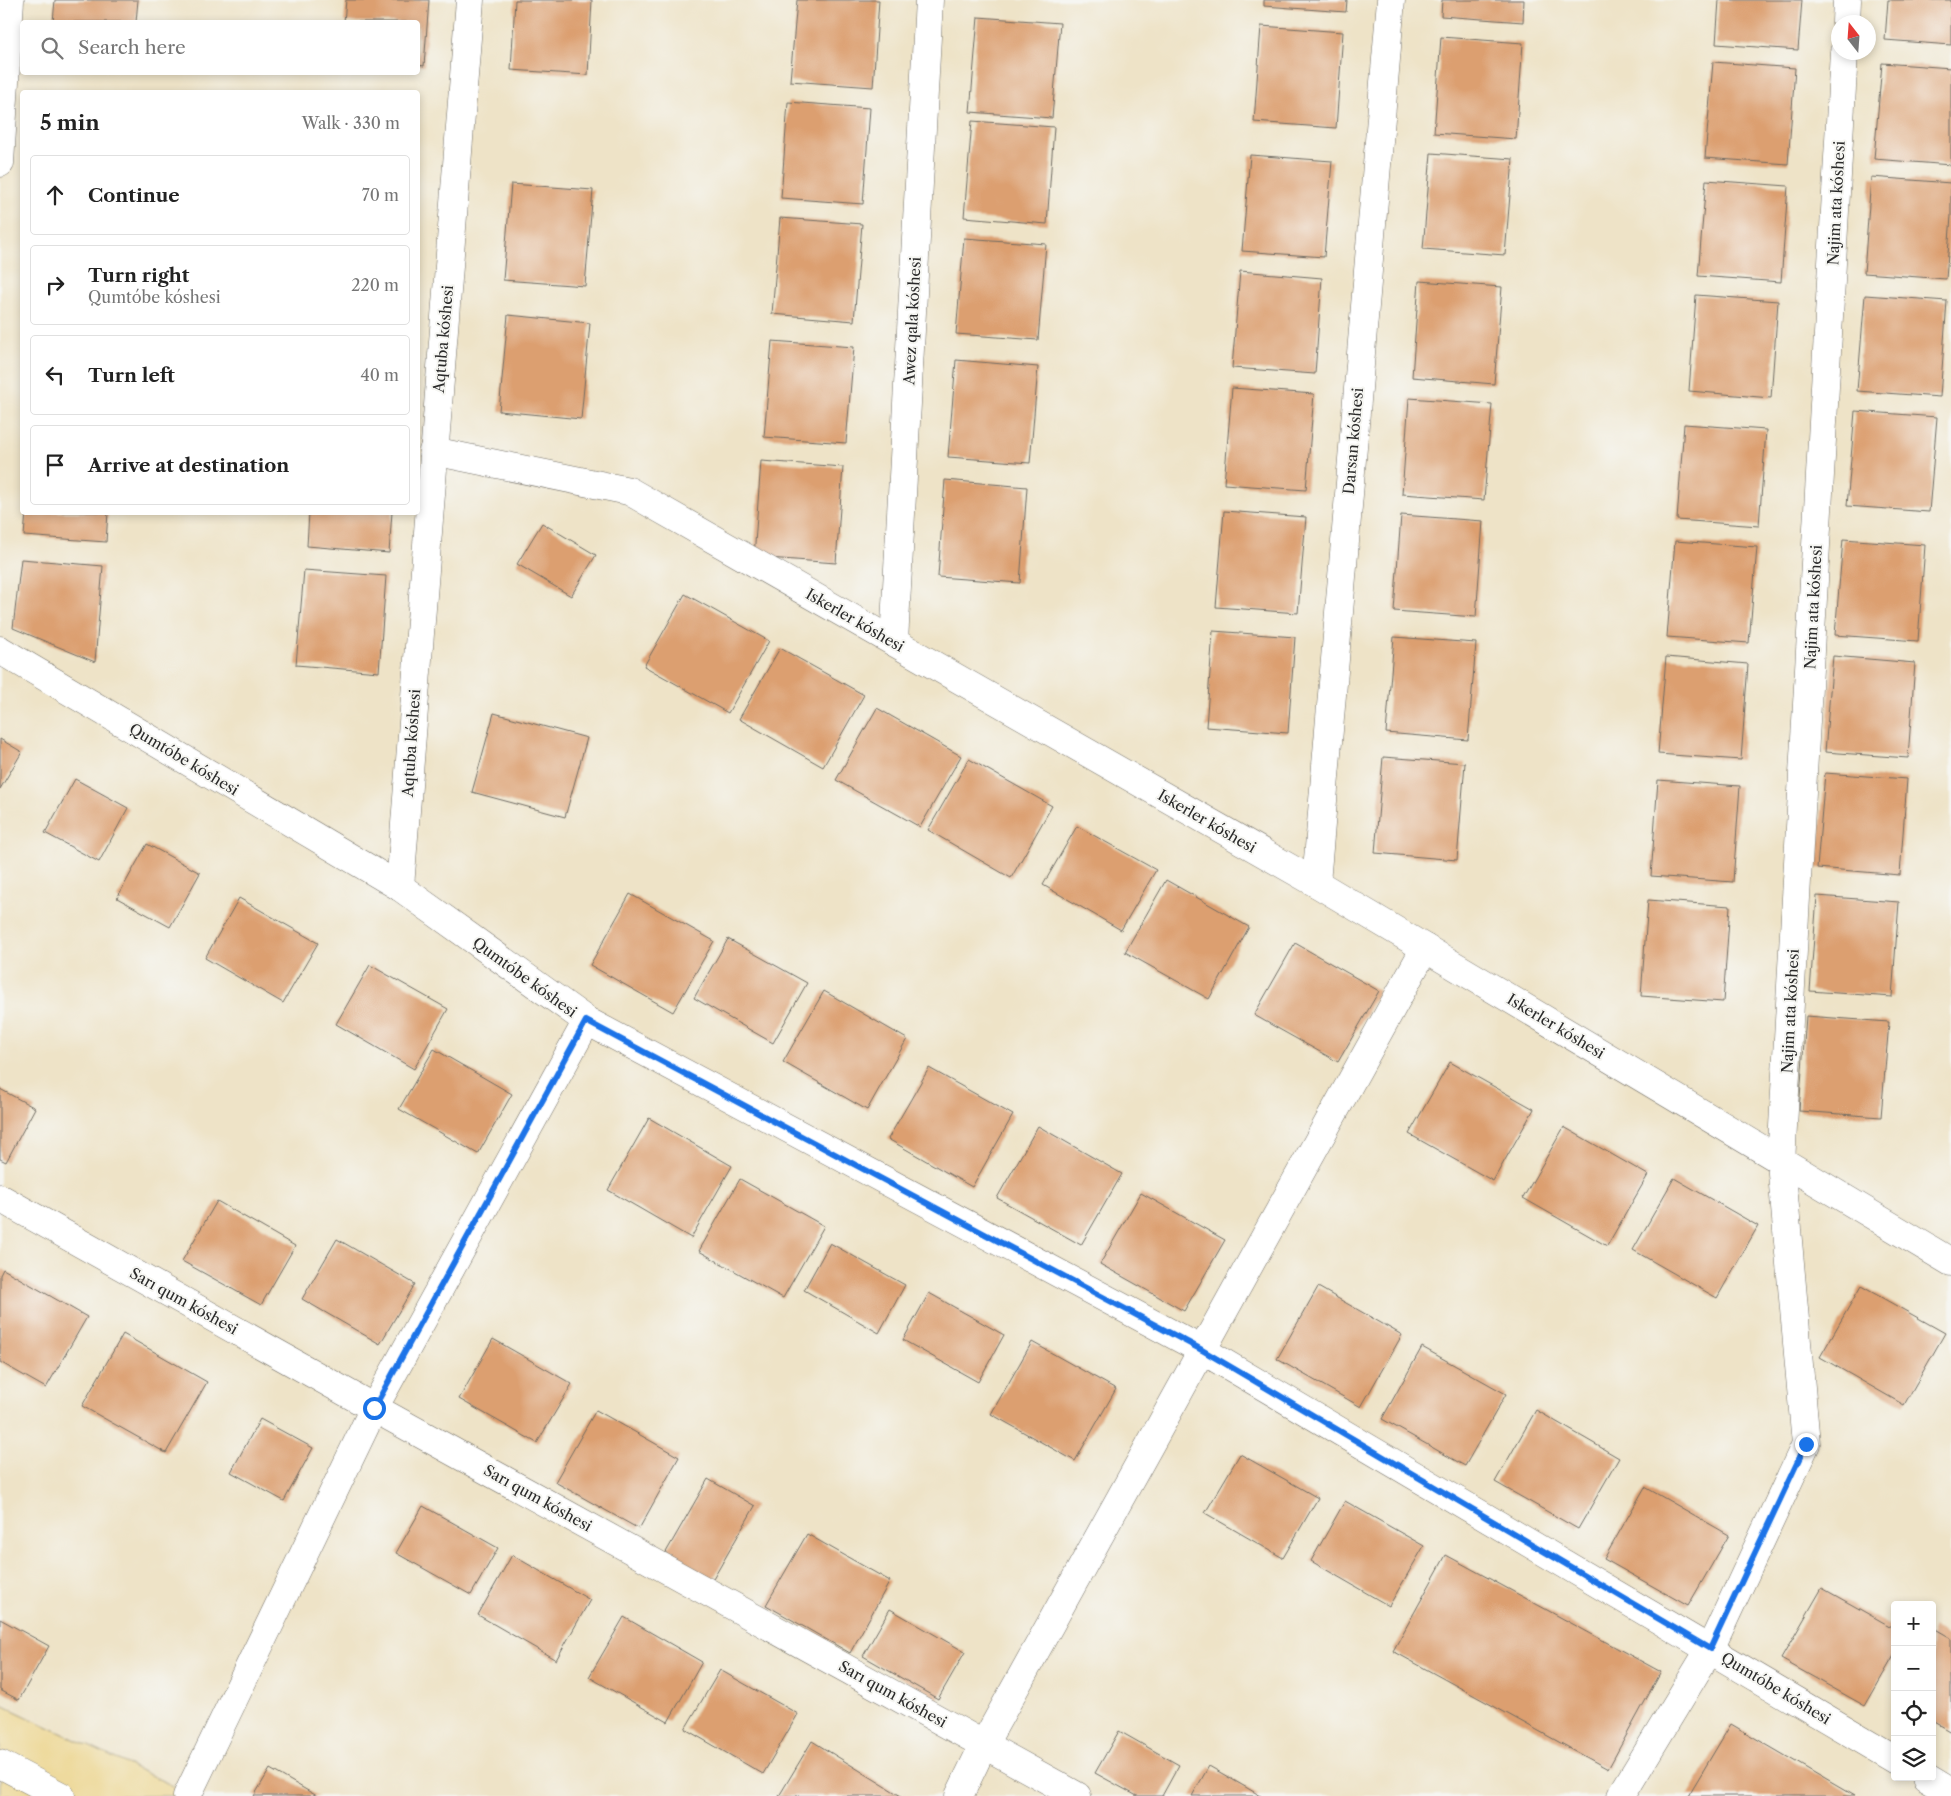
<!DOCTYPE html>
<html lang="en">
<head>
<meta charset="utf-8">
<style>
  body { margin:0; font-family:"Libre Caslon Text",serif; background:#f2f2f2; color:#222 }
  .controls { position:absolute; right:15px; bottom:15px; display:grid; overflow:hidden; border-radius:5px; box-shadow:0 2px 8px #0003 }
  .controls button { width:45px; height:45px; display:grid; place-items:center; padding:0; border:0; border-bottom:1px solid #e0e0e0; background:#fff; color:#222; font:25px sans-serif }
  .compass { position:absolute; left:1831px; top:15px; width:45px; height:45px; border-radius:50%; background:#fff; box-shadow:0 2px 8px #0003; rotate:343deg }
  .stop { position:absolute; width:15px; height:15px; margin:-11px; border:4px solid #1a73e8; border-radius:50%; background:#fff }
  .stop.end { background:#1a73e8; border-color:#fff; box-shadow:0 1px 5px #0008 }
  .list { margin:0; padding:0; list-style:none }
  h2 { display:flex; justify-content:space-between; align-items:center; height:65px; margin:0; padding:0 20px; font-size:21px }
  h2 small { font-size:16px; font-weight:400; color:#767676 }
  .list li { display:grid; grid-template-columns:32px 1fr auto; gap:15px; align-items:center; box-sizing:border-box; height:80px; margin:0 10px 10px; padding:0 10px; border:1px solid #e0e0e0; border-radius:5px }
  .list b { display:block; font-size:19px; white-space:nowrap }
  .list p { margin:0; font-size:16px; white-space:nowrap; color:#767676 }
  .list em { font-size:16px; font-style:normal; color:#767676 }
  .icon { flex:none; width:28px; height:28px; fill:none; stroke:currentColor; stroke-width:2; stroke-linecap:round; stroke-linejoin:round }
  .map { position:relative; flex:none; width:1951px; height:1796px; overflow:hidden }
  .search { position:absolute; background:#fff; box-shadow:0 2px 8px #0003; left:20px; top:20px; width:400px; height:55px; display:flex; align-items:center; gap:12px; box-sizing:border-box; padding:0 18px; border-radius:5px; color:#767676; font-size:19px }
  .panel { position:absolute; background:#fff; box-shadow:0 2px 8px #0003; left:20px; top:90px; width:400px; height:425px; border-radius:5px }
  .map>svg:first-child { display:block }
</style>
</head>
<body>
<div class="map">
<svg width="1951" height="1796" viewBox="0 0 1951 1796">
  <rect width="100%" height="100%" fill="#f6f6f2"/>
  <filter id="ink" filterUnits="userSpaceOnUse"><feTurbulence type="fractalNoise" baseFrequency=".02" numOctaves="2"/><feDisplacementMap in="SourceGraphic" scale="10" xChannelSelector="R" yChannelSelector="G"/><feConvolveMatrix kernelMatrix="1 2 1 2 8 2 1 2 1" color-interpolation-filters="sRGB"/></filter>
  <filter id="wash" filterUnits="userSpaceOnUse"><feTurbulence type="fractalNoise" baseFrequency=".0096" numOctaves="4" result="noise"/><feDisplacementMap in="SourceGraphic" scale="20" xChannelSelector="R" yChannelSelector="G"/><feGaussianBlur stdDeviation="1.12" result="paint"/><feColorMatrix in="noise" values="0 0 0 0 0 0 0 0 0 0 0 0 0 0 0 0 0 1.4 0 .05"/><feComposite in="paint" operator="in"/></filter>
  <g filter="url(#wash)">
    <rect width="100%" height="100%" fill="#eee3c7"/>
    <!-- sand -->
    <polygon fill="#eeda9e" stroke="#8c8264" points="0,1704 188,1793 187,1796 0,1796"/>
    <g id="blocks">
      <!-- building -->
      <g fill="#dc9f6f">
        <polygon points="55,0 138,0 136,22 53,22"/>
        <polygon points="346,0 429,0 424,66 418,65 418,22 344,22"/>
        <polygon points="515,0 592,0 588,75 511,70"/>
        <polygon points="797,0 879,0 873,87 790,81"/>
        <polygon points="1264,0 1347,0 1346,12 1264,6"/>
        <polygon points="1442,0 1524,0 1523,22 1441,16"/>
        <polygon points="1719,0 1802,0 1798,50 1716,44"/>
        <polygon points="1888,0 1951,0 1951,45 1885,40"/>
        <polygon points="978,17 1060,23 1052,118 970,112"/>
        <polygon points="1261,26 1343,32 1336,128 1254,122"/>
        <polygon points="1441,37 1523,43 1516,139 1434,133"/>
        <polygon points="1713,62 1795,68 1788,164 1705,158"/>
        <polygon points="1882,63 1951,68 1951,165 1874,159"/>
        <polygon points="788,102 870,108 863,204 781,198"/>
        <polygon points="972,121 1054,127 1047,224 964,217"/>
        <polygon points="1431,153 1513,159 1505,255 1423,249"/>
        <polygon points="1250,155 1332,161 1324,257 1242,251"/>
        <polygon points="1871,177 1951,183 1951,216 1946,279 1864,273"/>
        <polygon points="1706,180 1788,186 1781,282 1698,276"/>
        <polygon points="511,184 593,190 585,286 503,280"/>
        <polygon points="780,218 862,224 854,321 772,314"/>
        <polygon points="964,238 1046,244 1038,340 956,334"/>
        <polygon points="1240,271 1322,278 1315,374 1232,368"/>
        <polygon points="1419,281 1502,287 1494,384 1412,377"/>
        <polygon points="1696,295 1778,301 1771,398 1689,391"/>
        <polygon points="1865,295 1947,301 1940,397 1857,391"/>
        <polygon points="508,315 590,323 581,419 499,411"/>
        <polygon points="772,341 854,347 846,443 764,437"/>
        <polygon points="956,360 1038,367 1030,463 948,457"/>
        <polygon points="1232,388 1314,394 1306,490 1224,484"/>
        <polygon points="1409,398 1492,404 1484,500 1402,494"/>
        <polygon points="1855,411 1937,417 1929,512 1847,506"/>
        <polygon points="1684,424 1766,430 1759,526 1677,520"/>
        <polygon points="761,461 843,467 836,563 754,557"/>
        <polygon points="945,480 1027,487 1020,583 938,577"/>
        <polygon points="1224,511 1306,517 1298,613 1216,607"/>
        <polygon points="26,512 108,512 106,542 24,536"/>
        <polygon points="309,512 392,512 389,553 307,546"/>
        <polygon points="1401,515 1483,521 1476,617 1394,611"/>
        <polygon points="542,523 596,555 571,596 517,564"/>
        <polygon points="1843,539 1925,545 1918,641 1835,635"/>
        <polygon points="1675,541 1757,547 1749,643 1667,637"/>
        <polygon points="21,559 103,566 95,662 13,628"/>
        <polygon points="304,570 386,576 379,672 296,665"/>
        <polygon points="685,594 769,641 728,713 644,666"/>
        <polygon points="1213,631 1295,637 1288,733 1206,727"/>
        <polygon points="1394,637 1476,643 1468,740 1386,733"/>
        <polygon points="780,648 864,695 823,767 739,719"/>
        <polygon points="1833,656 1915,663 1908,758 1825,752"/>
        <polygon points="1666,657 1748,664 1741,760 1658,754"/>
        <polygon points="877,708 961,756 920,827 836,780"/>
        <polygon points="494,713 587,738 565,817 472,792"/>
        <polygon points="0,739 22,752 0,789"/>
        <polygon points="1383,757 1465,763 1457,860 1375,853"/>
        <polygon points="969,759 1052,806 1011,878 928,830"/>
        <polygon points="1825,773 1907,779 1900,875 1817,868"/>
        <polygon points="75,779 128,808 99,862 45,833"/>
        <polygon points="1658,780 1740,786 1733,882 1651,876"/>
        <polygon points="1077,826 1156,870 1121,930 1043,885"/>
        <polygon points="147,844 200,873 170,927 117,898"/>
        <polygon points="1166,880 1249,927 1209,999 1125,952"/>
        <polygon points="630,894 714,941 673,1012 590,965"/>
        <polygon points="1817,896 1899,902 1892,997 1810,991"/>
        <polygon points="239,898 318,943 283,1003 205,958"/>
        <polygon points="1648,900 1730,906 1723,1002 1641,996"/>
        <polygon points="728,939 807,983 773,1043 694,998"/>
        <polygon points="1295,943 1379,991 1338,1062 1254,1015"/>
        <polygon points="370,965 448,1009 414,1069 336,1024"/>
        <polygon points="824,991 907,1039 867,1110 783,1062"/>
        <polygon points="1806,1016 1889,1022 1881,1117 1799,1111"/>
        <polygon points="434,1049 512,1094 478,1154 399,1109"/>
        <polygon points="1450,1062 1534,1109 1493,1181 1409,1134"/>
        <polygon points="929,1068 1013,1115 972,1187 888,1139"/>
        <polygon points="0,1089 35,1108 6,1162 0,1159"/>
        <polygon points="649,1118 732,1166 691,1238 608,1190"/>
        <polygon points="1038,1126 1122,1174 1081,1245 997,1198"/>
        <polygon points="1564,1127 1648,1175 1607,1246 1523,1198"/>
        <polygon points="1674,1178 1758,1226 1717,1298 1633,1250"/>
        <polygon points="740,1179 824,1226 783,1298 699,1251"/>
        <polygon points="1141,1193 1225,1240 1184,1311 1100,1264"/>
        <polygon points="217,1201 295,1246 261,1305 182,1261"/>
        <polygon points="337,1239 415,1284 380,1344 302,1299"/>
        <polygon points="830,1243 905,1285 879,1333 804,1290"/>
        <polygon points="3,1269 87,1317 46,1388 0,1362 0,1275"/>
        <polygon points="1861,1286 1945,1333 1904,1405 1820,1357"/>
        <polygon points="1318,1287 1402,1335 1361,1407 1277,1359"/>
        <polygon points="929,1293 1004,1335 978,1382 903,1340"/>
        <polygon points="123,1334 207,1382 166,1453 82,1406"/>
        <polygon points="493,1339 572,1384 537,1443 459,1399"/>
        <polygon points="1032,1342 1116,1389 1075,1461 991,1414"/>
        <polygon points="1422,1347 1506,1394 1465,1466 1382,1419"/>
        <polygon points="596,1410 679,1457 639,1529 555,1482"/>
        <polygon points="1536,1410 1619,1458 1578,1529 1495,1482"/>
        <polygon points="260,1419 313,1448 284,1501 231,1472"/>
        <polygon points="1240,1454 1318,1498 1283,1558 1205,1513"/>
        <polygon points="708,1479 755,1506 712,1581 665,1554"/>
        <polygon points="1645,1487 1729,1535 1688,1606 1604,1559"/>
        <polygon points="1345,1501 1424,1546 1389,1606 1311,1561"/>
        <polygon points="423,1506 498,1548 471,1595 396,1553"/>
        <polygon points="807,1534 890,1581 850,1653 766,1605"/>
        <polygon points="512,1555 590,1600 556,1660 478,1615"/>
        <polygon points="1446,1555 1661,1672 1608,1769 1393,1651"/>
        <polygon points="1822,1588 1895,1629 1895,1654 1865,1706 1781,1659"/>
        <polygon points="890,1609 965,1652 938,1699 863,1656"/>
        <polygon points="624,1617 702,1662 668,1722 589,1677"/>
        <polygon points="0,1619 49,1646 19,1700 0,1690"/>
        <polygon points="1932,1627 1951,1638 1951,1732 1932,1721"/>
        <polygon points="720,1670 798,1714 763,1774 685,1729"/>
        <polygon points="1731,1724 1854,1796 1688,1796"/>
        <polygon points="1119,1731 1179,1765 1162,1796 1137,1796 1095,1773"/>
        <polygon points="812,1741 901,1796 779,1796"/>
        <polygon points="1209,1766 1261,1796 1192,1796"/>
        <polygon points="270,1769 317,1796 254,1796"/>
      </g>
    </g>
  </g>
  <g filter="url(#ink)">
    <use href="#blocks" fill-opacity="0" stroke="#6f6b62" stroke-width="1"/>
    <g fill="none" stroke-linecap="round" stroke-linejoin="round">
      <defs>
        <g id="minor">
          <polyline points="1846,22 1847,0"/>
          <polyline points="0,163 10,0"/>
          <polyline points="433,451 629,491 1316,883 1951,1262"/>
          <polyline points="894,642 929,0"/>
          <polyline points="0,650 400,887 587,1021 1202,1350 1895,1759"/>
          <polyline points="1316,883 1391,0"/>
          <polyline points="400,887 470,0"/>
          <polyline points="0,1198 374,1408 1077,1796"/>
          <polyline points="0,1764 61,1796"/>
          <polyline points="1926,1777 1951,1792"/>
          <polyline points="187,1796 374,1408 587,1021"/>
          <polyline points="959,1796 984,1744 1425,948"/>
          <polyline points="1621,1796 1710,1649 1806,1444 1781,1162 1844,52"/>
        </g>
      </defs>
      <!-- minor casing -->
      <use href="#minor" stroke="#6f6b62" stroke-width="29"/>
      <!-- minor -->
      <use href="#minor" stroke="#fff" stroke-width="28"/>
    </g>
  </g>
  <g fill="none" stroke-linecap="round" stroke-linejoin="round" filter="url(#ink)">
    <!-- route -->
    <polyline stroke="#1a73e8" stroke-width="6" points="374,1408 586,1021 1202,1350 1710,1649 1806,1444"/>
  </g>
  <g text-anchor="middle" dominant-baseline="central" stroke-width="4" stroke-linejoin="round" paint-order="stroke">
    <!-- street labels -->
    <g font-size="15" fill="#2b2b2b" stroke="#f6f6f2">
      <text transform="translate(1836 203) rotate(-87)">Najim ata kóshesi</text>
      <text transform="translate(912 321) rotate(-87)">Awez qala kóshesi</text>
      <text transform="translate(443 339) rotate(-85)">Aqtuba kóshesi</text>
      <text transform="translate(1353 441) rotate(-85)">Darsan kóshesi</text>
      <text transform="translate(1813 607) rotate(-87)">Najim ata kóshesi</text>
      <text transform="translate(855 620) rotate(30)">Iskerler kóshesi</text>
      <text transform="translate(411 743) rotate(-86)">Aqtuba kóshesi</text>
      <text transform="translate(184 759) rotate(31)">Qumtóbe kóshesi</text>
      <text transform="translate(1207 821) rotate(30)">Iskerler kóshesi</text>
      <text transform="translate(525 977) rotate(36)">Qumtóbe kóshesi</text>
      <text transform="translate(1790 1011) rotate(-87)">Najim ata kóshesi</text>
      <text transform="translate(1556 1026) rotate(31)">Iskerler kóshesi</text>
      <text transform="translate(184 1301) rotate(29)">Sarı qum kóshesi</text>
      <text transform="translate(538 1498) rotate(29)">Sarı qum kóshesi</text>
      <text transform="translate(1776 1688) rotate(31)">Qumtóbe kóshesi</text>
      <text transform="translate(893 1694) rotate(29)">Sarı qum kóshesi</text>
    </g>
  </g>
</svg>
<div class="controls">
<button>+</button>
<button>−</button>
<button><svg class="icon" aria-label="locate" viewBox="0 0 24 24"><circle cx="12" cy="12" r="6"/><path d="M12 2v4M12 18v4M2 12h4M18 12h4"/></svg></button>
<button><svg class="icon" aria-label="layers" viewBox="0 0 24 24"><path d="M12 4l9 5-9 5-9-5zM3 14l9 5 9-5"/></svg></button>
</div>
<svg class="compass" viewBox="-18 -18 36 36"><path d="M0-13l5 13h-10z" fill="#e53935"/><path d="M0 13l5-13h-10z" fill="#767676"/></svg>
<div class="stop" style="left:374px;top:1408px"></div>
<div class="stop end" style="left:1806px;top:1444px"></div>
<div class="search"><svg class="icon" aria-label="search" viewBox="0 0 24 24"><circle cx="10" cy="10" r="6"/><path d="M15 15l6 6"/></svg>Search here</div>
<section class="panel">
<h2>5 min<small>Walk · 330 m</small></h2>
<ul class="list">
<li><svg class="icon" aria-label="ahead" viewBox="0 0 24 24"><path d="M12 20V5M6 11l6-6 6 6"/></svg><div><b>Continue</b></div><em>70 m</em></li>
<li><svg class="icon" aria-label="right" viewBox="0 0 24 24"><path d="M7 20v-9h11M14 6l5 5-5 5"/></svg><div><b>Turn right</b><p>Qumtóbe kóshesi</p></div><em>220 m</em></li>
<li><svg class="icon" aria-label="left" viewBox="0 0 24 24"><path d="M17 20v-9H6M10 6l-5 5 5 5"/></svg><div><b>Turn left</b></div><em>40 m</em></li>
<li><svg class="icon" aria-label="arrive" viewBox="0 0 24 24"><path d="M6 21V4h12l-3 4 3 4H6"/></svg><div><b>Arrive at destination</b></div></li>
</ul>
</section>
</div>
</body>
</html>
